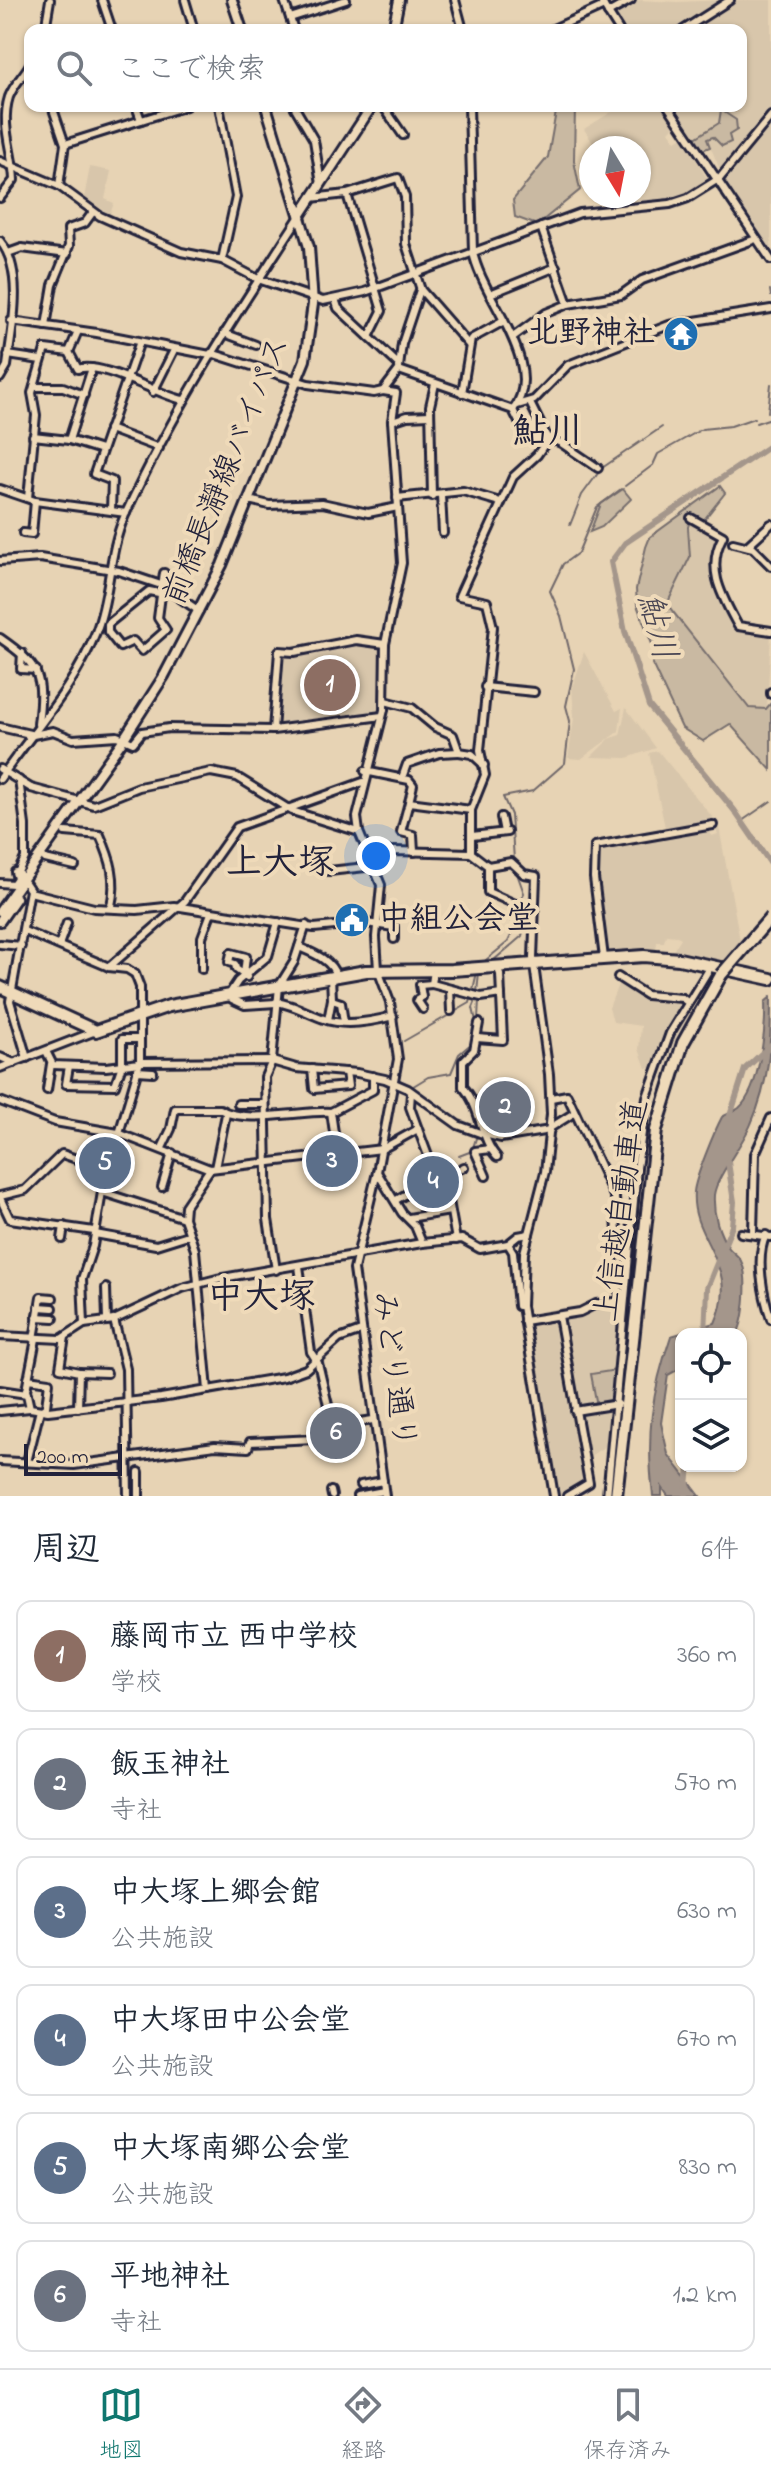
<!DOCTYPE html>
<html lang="ja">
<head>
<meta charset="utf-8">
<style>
  body { margin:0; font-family:"Indie Flower","Klee One",sans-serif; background:#f2f2f3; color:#1f2937 }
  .controls { position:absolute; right:24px; bottom:24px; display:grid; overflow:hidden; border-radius:16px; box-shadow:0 2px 6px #0004 }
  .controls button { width:72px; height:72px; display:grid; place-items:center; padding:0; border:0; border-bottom:2px solid #e0e1e3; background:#fff; color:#1f2937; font:40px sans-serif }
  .compass { position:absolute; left:579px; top:136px; width:72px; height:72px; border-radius:50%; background:#fff; box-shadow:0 2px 6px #0004; rotate:170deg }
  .scale { position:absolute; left:24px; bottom:20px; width:98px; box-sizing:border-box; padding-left:8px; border:4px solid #22223b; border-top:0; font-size:22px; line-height:28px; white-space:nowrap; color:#22223b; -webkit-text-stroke:6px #efdab9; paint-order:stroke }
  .you { position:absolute; left:376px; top:856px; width:28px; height:28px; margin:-20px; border:6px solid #fff; border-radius:50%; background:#1a73e8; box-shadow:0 0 0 12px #1a73e833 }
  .badge { display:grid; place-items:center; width:52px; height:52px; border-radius:50%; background:#0f766e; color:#fff; font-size:26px; font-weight:700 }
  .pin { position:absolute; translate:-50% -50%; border:4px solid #fff; box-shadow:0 2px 8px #0006 }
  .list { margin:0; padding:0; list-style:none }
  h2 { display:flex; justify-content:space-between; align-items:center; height:104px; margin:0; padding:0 32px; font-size:34px }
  h2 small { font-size:26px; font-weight:400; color:#747a83 }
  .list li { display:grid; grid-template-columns:52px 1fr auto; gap:24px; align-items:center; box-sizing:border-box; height:112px; margin:0 16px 16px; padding:0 16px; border:2px solid #e0e1e3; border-radius:16px }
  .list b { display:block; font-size:30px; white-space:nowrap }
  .list p { margin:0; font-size:26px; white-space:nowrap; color:#747a83 }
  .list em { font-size:26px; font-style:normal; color:#747a83 }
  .icon { flex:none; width:44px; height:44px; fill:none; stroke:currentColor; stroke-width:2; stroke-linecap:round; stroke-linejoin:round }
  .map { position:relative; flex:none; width:771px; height:1496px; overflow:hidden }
  .search { position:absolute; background:#fff; box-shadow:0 2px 6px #0004; left:24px; right:24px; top:24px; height:88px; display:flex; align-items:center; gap:20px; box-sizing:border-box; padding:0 28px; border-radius:16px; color:#747a83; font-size:30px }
  .sheet { height:872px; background:#fff }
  nav { display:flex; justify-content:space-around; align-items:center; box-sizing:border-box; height:112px; border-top:2px solid #e0e1e3; background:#fff; font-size:22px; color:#747a83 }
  nav a { display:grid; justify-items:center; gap:4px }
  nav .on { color:#0f766e }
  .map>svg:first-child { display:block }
</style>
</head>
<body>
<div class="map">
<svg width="771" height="1496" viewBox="0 0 771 1496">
  <rect width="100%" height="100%" fill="#e7d3b4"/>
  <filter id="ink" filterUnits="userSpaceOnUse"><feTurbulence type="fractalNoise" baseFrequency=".0125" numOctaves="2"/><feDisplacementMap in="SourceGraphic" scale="16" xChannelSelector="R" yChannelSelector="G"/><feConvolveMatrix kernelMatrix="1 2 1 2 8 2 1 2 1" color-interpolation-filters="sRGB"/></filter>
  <g filter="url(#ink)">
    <!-- built -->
    <g fill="#d8c6ab">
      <polygon points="637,0 677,2 726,0 680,30 624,30 613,12"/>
      <polygon points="733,0 771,0 771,113 722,174 707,139 714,137 718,143 729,135 735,120 725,112 719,123 692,140 672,106 741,106 741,30 687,30"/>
      <polygon points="621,106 664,106 676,124 669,131 676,141 683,137 709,182 674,199 617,204 611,196 639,196 639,148 596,148 584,129"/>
      <polygon points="771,120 771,255 722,184"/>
      <polygon points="90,167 111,171 105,199 114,203 110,214 84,198"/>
      <polygon points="690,520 719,537 711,556 716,588 737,628 771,634 767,708 749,708 667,604 690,557"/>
      <polygon points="357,641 383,646 379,713 276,727 280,653"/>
      <polygon points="584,652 616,711 622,708 619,731 581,759 568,758 574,718 572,688"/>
      <polygon points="626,708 656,748 627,758 591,757 609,739 620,735"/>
      <polygon points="658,751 714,819 708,826 666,832 649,753"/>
      <polygon points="719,827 741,946 725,966 679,956 673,951 681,938 677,936 666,935 664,942 657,942 656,951 665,953 606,954 596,876 599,845 709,829 712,836 718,834 715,828"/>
      <polygon points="620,979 645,996 683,1002 654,1068 646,1068 639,1049 641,1026 613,1022 609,1008"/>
      <polygon points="620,1304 617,1370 597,1406 581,1409 577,1404 563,1322 566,1317 600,1306"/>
      <polygon points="538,1321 558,1323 586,1481 561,1496 557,1495 528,1325"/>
      <polygon points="610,1407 607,1445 587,1458 579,1416 582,1412"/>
    </g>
    <!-- green -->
    <g fill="#c9b9a2" stroke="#766e6e" stroke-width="2">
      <polygon points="557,106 575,106 574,161 580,190 537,225 515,217 513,200 548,157"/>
      <polygon points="721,110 736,120 737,130 729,135 731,142 722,146 713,137 707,139 710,147 700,151 692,140 719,123"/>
      <polygon points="720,486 725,493 703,521 691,517 688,527 690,557 667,604 749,708 766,709 771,703 771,770 730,724 703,741 682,728 652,664 655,652 637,605 636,589 646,547 650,537"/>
      <polygon points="623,489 631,499 602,527 590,532 601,504"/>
      <polygon points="617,1370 613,1403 597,1406 591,1374"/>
    </g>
    <!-- water -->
    <path fill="#a4968b" stroke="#70686b" stroke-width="2" d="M771 997C771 1044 770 1081 751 1124 743 1144 716 1177 714 1195 713 1213 718 1233 729 1248 732 1252 739 1256 741 1261 749 1276 745 1320 737 1334H681V1368L668 1375 661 1423 668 1454 700 1496H668L662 1487V1496H653C646 1436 651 1393 671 1336L715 1323C742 1264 690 1241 694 1192 695 1178 715 1130 722 1117 727 1114 735 1111 739 1108 760 1089 766 1028 765 1002Z"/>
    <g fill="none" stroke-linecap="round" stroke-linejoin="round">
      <!-- stream -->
      <g stroke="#70686b" stroke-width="2">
        <polyline points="613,15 623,30"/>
        <polyline points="684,137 710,178"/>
        <polyline points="717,189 751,237"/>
        <polyline points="755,244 766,261"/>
        <polyline points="770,290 771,296"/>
        <polyline points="768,412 771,384"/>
        <polyline points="756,423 771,418"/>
        <polyline points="602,468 662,427"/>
        <polyline points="625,486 653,465 658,454 702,429 731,426 754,418"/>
        <polyline points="570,525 582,495 599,472"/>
        <polyline points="742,821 771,801"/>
        <polyline points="514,860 511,815 503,797 533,791 565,763 570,721 566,706 574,669 561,616 550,591 563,564 578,553 597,507 621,489"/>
        <polyline points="515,868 524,893 519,903"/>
        <polyline points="485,962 494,960 522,936 523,931 514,917"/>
        <polyline points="481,964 508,942 515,927 512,920 517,909"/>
        <polyline points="477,993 479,972"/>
        <polyline points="478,1020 479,999"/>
        <polyline points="404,1041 470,1003 477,972"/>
        <polyline points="410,1088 428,1077 451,1073 459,1054 472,1043 476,1021 473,1008 477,998"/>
        <polyline points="473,1107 476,1120"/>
        <polyline points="459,1156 472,1151 477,1135"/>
      </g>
      <!-- river -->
      <g stroke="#a4968b" stroke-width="6">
        <polyline points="771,445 625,543 611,562 625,631 649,706 734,810 771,864"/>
        <polyline points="729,1119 745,1069 771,1045"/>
        <polyline points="705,1334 707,1288 732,1226 734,1202 728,1162"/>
        <polyline points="686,1496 689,1466"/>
      </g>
      <defs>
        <g id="minor">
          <polyline points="102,0 112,30"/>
          <polyline points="185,0 194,30"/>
          <polyline points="284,0 294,30"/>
          <polyline points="455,0 463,30"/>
          <polyline points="600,0 619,30"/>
          <polyline points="608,13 631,0"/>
          <polyline points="290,18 346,0"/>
          <polyline points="45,30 50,0"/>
          <polyline points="551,30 604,6"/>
          <polyline points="683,30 730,0"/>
          <polyline points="52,106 65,144 59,186"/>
          <polyline points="136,106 141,120"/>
          <polyline points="219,106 236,197 222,260"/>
          <polyline points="294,106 314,140 321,184"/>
          <polyline points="383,106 403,135"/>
          <path d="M469 106 473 252C481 297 548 365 513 410"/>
          <polyline points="668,106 771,260"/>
          <polyline points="65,144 186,106"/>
          <polyline points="0,161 59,186 100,216 181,252 222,260 258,279 323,301 365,292 580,213 670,204 688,198 720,178 771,116"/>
          <polyline points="347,194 382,311 369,337"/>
          <path d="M0 198 14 180C13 152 0 125 9 97 14 84 24 75 30 64"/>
          <polyline points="311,198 347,194 398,178 405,197 406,244 421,290 469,345"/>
          <polyline points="541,227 568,304"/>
          <path d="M0 241C25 271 12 329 7 366L0 378"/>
          <polyline points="8,253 22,248 67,254"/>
          <polyline points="490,294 556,267"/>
          <polyline points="335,299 338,308 398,364"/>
          <polyline points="11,321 97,333 210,355"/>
          <polyline points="46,326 53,285 69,246 68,229 85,223 93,212"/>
          <polyline points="224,333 256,345"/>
          <polyline points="513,337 546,313 568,304 621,295 642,280 756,239"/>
          <path d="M69 352 78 369C102 361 156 394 183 400"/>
          <polyline points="69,352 78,331"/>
          <polyline points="211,353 308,384 374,393 383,391 399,370"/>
          <polyline points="8,355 41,360"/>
          <polyline points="399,367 402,344 420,290"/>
          <polyline points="399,370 513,410"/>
          <polyline points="34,387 63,387 84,395"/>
          <polyline points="383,391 396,393 392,421 402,563 385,644 384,710 357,817 359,832 381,885 376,937 378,970 390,1002 398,1059 377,1172 354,1269 385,1496"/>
          <polyline points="153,392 174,350"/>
          <polyline points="462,393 471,339 504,321"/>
          <polyline points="517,405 534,400 568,365 669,325 771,309"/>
          <polyline points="513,410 521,426 561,443 598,468"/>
          <polyline points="392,421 407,416 430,415"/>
          <polyline points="109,429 159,448"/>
          <polyline points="33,436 69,440 101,450"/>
          <polyline points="69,440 92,368"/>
          <polyline points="0,489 35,501 126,513"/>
          <polyline points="441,495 443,533"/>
          <polyline points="432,496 430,406 435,384"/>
          <polyline points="28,498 36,415 32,393 45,349 69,352"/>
          <polyline points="397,498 463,491 500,502"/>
          <polyline points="249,500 269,505 322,503 368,513 398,507"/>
          <polyline points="111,510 112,481 94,474 139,344"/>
          <path d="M691 518 723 536C705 569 722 596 738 626L771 631"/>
          <polyline points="23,533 32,534 35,501"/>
          <polyline points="733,543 753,548 771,566"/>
          <polyline points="747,546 771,524"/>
          <polyline points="0,561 40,558 119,571 161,585 199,611"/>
          <polyline points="159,593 149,591 108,624 108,632 120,647 133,641 142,651 166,630 158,618 164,573"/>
          <path d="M0 638C40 666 44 675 38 724"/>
          <polyline points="22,653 21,669 36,670"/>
          <polyline points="485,687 534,692"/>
          <polyline points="771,692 771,694"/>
          <polyline points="385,701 412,708 435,727 453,735 459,752 472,754 484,765"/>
          <polyline points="0,727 30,734"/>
          <polyline points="273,730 279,651 294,652 356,640 385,644"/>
          <polyline points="28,736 53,731 73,739 117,736 133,743 142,732 169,728 273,730 382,716"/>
          <polyline points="0,769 31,788 94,805 139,787 211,772 237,777 292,811 359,832"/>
          <polyline points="365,771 409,780 413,785 409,802 471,810"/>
          <polyline points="402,778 407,764 439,753 459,752"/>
          <path d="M0 779C33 731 75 687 96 632 111 594 108 553 125 515 174 409 236 314 300 216"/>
          <polyline points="19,780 25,825 25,858 18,872 30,890 10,1001 27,1058"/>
          <polyline points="409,802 401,832 413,835 414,852"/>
          <polyline points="501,817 504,832"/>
          <path d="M65 832 100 835C111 860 117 879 111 906"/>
          <polyline points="472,836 507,832"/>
          <polyline points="471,853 471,810 485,775 480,750 493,627 487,602 459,596 513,477 537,455 548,439 530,403"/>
          <polyline points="45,859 75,866"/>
          <polyline points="373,860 393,851 471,853 488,866 511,862 524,874 536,876 533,958 549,1074 551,1114 545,1172 524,1253 522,1306 554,1496"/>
          <polyline points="488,866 488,892 533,912"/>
          <polyline points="329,871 375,866"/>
          <polyline points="0,883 13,884 17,878 15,872"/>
          <polyline points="30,892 94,908 137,910 174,906 314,928 366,923 394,927 394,939"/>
          <polyline points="24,931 109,967 127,969 135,974 140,987 140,1062 102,1192 93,1246 82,1279 84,1324"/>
          <polyline points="0,944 21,946"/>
          <polyline points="59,945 67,923"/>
          <path d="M299 947C313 953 332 960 336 976"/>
          <polyline points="604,958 594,878 595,846 713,825"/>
          <polyline points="109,967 185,901 237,827 363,782"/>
          <polyline points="202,969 202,937 211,913"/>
          <polyline points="434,970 432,984 481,997 501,994"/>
          <polyline points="244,974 246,957 231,953 229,962 235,964 236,969 247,977"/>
          <polyline points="618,977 646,995 682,998 686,1001"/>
          <polyline points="450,989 451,1011"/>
          <polyline points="332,1000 341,1003 344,1022"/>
          <path d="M276 1002C295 1005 307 1013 324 1019 345 1027 371 1022 393 1016"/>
          <polyline points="276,1003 245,1005 232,999 230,993 238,981 268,956 278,922"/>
          <polyline points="423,1009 417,1000 422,997 420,985 432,984"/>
          <polyline points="328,1020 332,999 331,977"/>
          <path d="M479 1023 474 1050 463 1061V1087C481 1106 480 1139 497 1157"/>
          <polyline points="477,1038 503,1040 500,974 497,967"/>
          <polyline points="46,1051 53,1065 106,1067 140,1063"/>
          <polyline points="0,1057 14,1063"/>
          <polyline points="140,1062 272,1061 296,1068 357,1073 385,1079 408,1089 458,1125 480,1133 501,1138 550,1130"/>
          <polyline points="69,1066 66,1084 115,1085 122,1065 122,1039 139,1039"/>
          <polyline points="0,1068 96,1031"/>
          <polyline points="312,1069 314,1089 348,1086 346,1072"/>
          <polyline points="137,1071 153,1072"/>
          <polyline points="47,1090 51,1064"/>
          <polyline points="411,1093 410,1107 418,1129 436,1177 448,1195 456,1240"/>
          <polyline points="551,1098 567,1095 615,1198 617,1232 612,1270 622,1300"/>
          <polyline points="0,1101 55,1122 118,1133 210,1169 382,1149 418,1129"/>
          <polyline points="238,1104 264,1104"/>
          <polyline points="550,1128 574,1113"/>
          <path d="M162 1148 171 1129 175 1109H220C243 1125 302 1110 331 1112"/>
          <polyline points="337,1153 331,1112 373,1090 373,1076"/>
          <polyline points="215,1168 226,1114"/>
          <polyline points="377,1172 402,1213 415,1226 422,1243"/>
          <polyline points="486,1176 475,1151 491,1149"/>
          <polyline points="438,1180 464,1167"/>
          <polyline points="162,1187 172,1153"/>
          <polyline points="102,1192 184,1218"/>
          <polyline points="0,1196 25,1190 62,1154 108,1170"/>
          <polyline points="0,1198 10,1219 94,1231"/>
          <polyline points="396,1200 436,1177"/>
          <polyline points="409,1218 450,1211"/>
          <polyline points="753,1232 755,1154 771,1118"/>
          <polyline points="741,1233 771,1237"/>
          <polyline points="95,1234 156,1245 188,1235"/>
          <path d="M766 1235C755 1257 763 1296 771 1319"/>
          <polyline points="62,1239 64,1226"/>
          <polyline points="508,1244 513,1252 518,1306 522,1306"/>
          <polyline points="299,1266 311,1352 318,1363 333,1426"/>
          <polyline points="276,1270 268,1219 265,1077 272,1061 279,986 294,962 306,925"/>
          <polyline points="106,1288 107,1320"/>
          <polyline points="39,1307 53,1308"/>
          <polyline points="559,1316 589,1483 567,1496"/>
          <polyline points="37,1317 54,1318"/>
          <polyline points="114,1320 126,1369 128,1496"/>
          <polyline points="524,1321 580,1312 596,1304 623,1301"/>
          <polyline points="0,1336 61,1339 84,1324 114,1320 182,1288 217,1279 422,1243 462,1239 480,1249 508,1244 518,1236 529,1234"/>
          <polyline points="65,1337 60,1368 79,1372 78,1408"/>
          <polyline points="34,1339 41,1297 53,1298"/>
          <polyline points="36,1339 26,1390 30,1408 48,1411 161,1398 284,1377 306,1369 339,1339 361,1331"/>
          <polyline points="79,1372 107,1373"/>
          <polyline points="28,1379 49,1382 46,1407 42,1410"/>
          <polyline points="0,1390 27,1394"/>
          <polyline points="208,1390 195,1250 184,1218 185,1206 210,1169"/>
          <polyline points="0,1411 30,1408"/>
          <polyline points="575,1411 618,1404"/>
          <polyline points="0,1461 74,1465 215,1446 248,1448 250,1442 315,1439 333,1426 373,1420"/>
          <polyline points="27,1462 40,1410"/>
          <polyline points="361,1485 383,1481"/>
          <polyline points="331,1491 332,1496"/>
          <polyline points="139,1496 139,1472"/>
          <polyline points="357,1496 384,1491"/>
          <polyline points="607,1496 637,1168 647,1097 670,1033 711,966"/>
        </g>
        <g id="major">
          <polyline points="232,0 242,30"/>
          <polyline points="393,30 399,0"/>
          <polyline points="300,216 372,106"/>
          <polyline points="0,911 123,740 164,676 222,565 305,360 313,304 309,247 266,106"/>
          <polyline points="0,921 16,898"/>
        </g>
        <g id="highway">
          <polyline points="0,987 96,1031 169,1006 366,971 452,970 644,956 679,959 771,979"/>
          <polyline points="616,1496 656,1130 683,1043 721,975"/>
        </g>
      </defs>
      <!-- minor casing -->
      <use href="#minor" stroke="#22223b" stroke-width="12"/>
      <!-- major casing -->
      <use href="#major" stroke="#22223b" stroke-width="14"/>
      <!-- highway casing -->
      <use href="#highway" stroke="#22223b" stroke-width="16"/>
      <!-- minor -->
      <use href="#minor" stroke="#efdab9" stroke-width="6"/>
      <!-- major -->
      <use href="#major" stroke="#efdab9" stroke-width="8"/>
      <!-- highway -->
      <use href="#highway" stroke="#efdab9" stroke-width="10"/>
      <defs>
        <polyline id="highway-bridge" points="721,975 771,917"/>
      </defs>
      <!-- highway-bridge casing -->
      <use href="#highway-bridge" stroke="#22223b" stroke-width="16" stroke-linecap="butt"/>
      <!-- highway-bridge -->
      <use href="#highway-bridge" stroke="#efdab9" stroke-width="10"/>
    </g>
  </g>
  <!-- icons -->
  <defs>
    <symbol id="temple-disc" viewBox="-11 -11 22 22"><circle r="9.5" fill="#1f6fb2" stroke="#efdab9"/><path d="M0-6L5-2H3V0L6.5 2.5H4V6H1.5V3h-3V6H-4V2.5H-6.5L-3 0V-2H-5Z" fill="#fff"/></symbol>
    <symbol id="civic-disc" viewBox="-11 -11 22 22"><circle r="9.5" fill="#1f6fb2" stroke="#efdab9"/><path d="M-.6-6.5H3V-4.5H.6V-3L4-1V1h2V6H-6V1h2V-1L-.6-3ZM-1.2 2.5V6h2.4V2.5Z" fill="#fff"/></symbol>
  </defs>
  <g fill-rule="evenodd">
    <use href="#temple-disc" x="661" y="314" width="40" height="40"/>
    <use href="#civic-disc" x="332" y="900" width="40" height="40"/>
  </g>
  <g text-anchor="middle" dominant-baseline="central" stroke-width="8" stroke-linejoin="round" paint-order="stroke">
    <!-- poi labels -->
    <g font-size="32" font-weight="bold" fill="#22223b" stroke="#efdab9" text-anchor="end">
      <text x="655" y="334">北野神社</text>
      <text x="378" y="920" text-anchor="start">中組公会堂</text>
    </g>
    <!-- street labels -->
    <g font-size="32" fill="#22223b" stroke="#efdab9">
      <text transform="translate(228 471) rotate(-68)">前橋長瀞線バイパス</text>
      <text transform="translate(623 1211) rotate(-82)">上信越自動車道</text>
      <text transform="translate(392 1370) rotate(82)">みどり通り</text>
    </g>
    <!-- water labels -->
    <g font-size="34" font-style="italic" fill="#494553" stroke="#efdab9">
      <text transform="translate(655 627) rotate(75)">鮎川</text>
    </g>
    <!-- quarter labels -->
    <g font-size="36" font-weight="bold" fill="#22223b" stroke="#efdab9">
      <text x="548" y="433">鮎川</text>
      <text x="280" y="864">上大塚</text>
      <text x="261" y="1298">中大塚</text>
    </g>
  </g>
</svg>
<div class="controls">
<button><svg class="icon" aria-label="locate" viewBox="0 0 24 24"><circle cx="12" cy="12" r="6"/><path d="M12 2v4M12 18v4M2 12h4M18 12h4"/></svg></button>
<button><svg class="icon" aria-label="layers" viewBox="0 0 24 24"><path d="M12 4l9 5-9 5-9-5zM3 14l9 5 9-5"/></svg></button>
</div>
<svg class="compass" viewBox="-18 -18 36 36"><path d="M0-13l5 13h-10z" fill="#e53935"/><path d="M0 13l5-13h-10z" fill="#747a83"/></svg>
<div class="scale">200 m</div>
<div class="you"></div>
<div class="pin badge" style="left:330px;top:685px;background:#8d6e63">1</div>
<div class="pin badge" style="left:505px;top:1107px;background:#6b7280">2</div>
<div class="pin badge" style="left:332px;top:1161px;background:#5c6f8a">3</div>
<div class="pin badge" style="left:433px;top:1182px;background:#5c6f8a">4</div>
<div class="pin badge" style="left:105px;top:1163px;background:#5c6f8a">5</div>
<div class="pin badge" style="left:336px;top:1433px;background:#6b7280">6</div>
<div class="search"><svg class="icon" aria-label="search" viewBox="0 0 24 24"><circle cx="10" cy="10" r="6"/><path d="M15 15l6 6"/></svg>ここで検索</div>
</div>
<section class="sheet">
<h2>周辺<small>6件</small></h2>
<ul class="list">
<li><span class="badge" style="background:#8d6e63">1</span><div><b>藤岡市立 西中学校</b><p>学校</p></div><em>360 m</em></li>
<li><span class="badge" style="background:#6b7280">2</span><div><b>飯玉神社</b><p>寺社</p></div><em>570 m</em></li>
<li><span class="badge" style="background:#5c6f8a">3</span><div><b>中大塚上郷会館</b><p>公共施設</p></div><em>630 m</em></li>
<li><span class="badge" style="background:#5c6f8a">4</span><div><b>中大塚田中公会堂</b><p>公共施設</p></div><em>670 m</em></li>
<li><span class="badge" style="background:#5c6f8a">5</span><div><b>中大塚南郷公会堂</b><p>公共施設</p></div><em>830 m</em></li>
<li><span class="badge" style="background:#6b7280">6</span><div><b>平地神社</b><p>寺社</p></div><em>1.2 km</em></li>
</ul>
</section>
<nav>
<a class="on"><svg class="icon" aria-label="map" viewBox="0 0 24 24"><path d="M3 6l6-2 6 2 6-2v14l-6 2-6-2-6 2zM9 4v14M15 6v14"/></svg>地図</a>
<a><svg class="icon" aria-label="directions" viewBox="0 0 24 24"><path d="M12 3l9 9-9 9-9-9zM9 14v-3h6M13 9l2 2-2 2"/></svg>経路</a>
<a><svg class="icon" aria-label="saved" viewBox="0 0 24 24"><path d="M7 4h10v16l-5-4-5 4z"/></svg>保存済み</a>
</nav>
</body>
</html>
